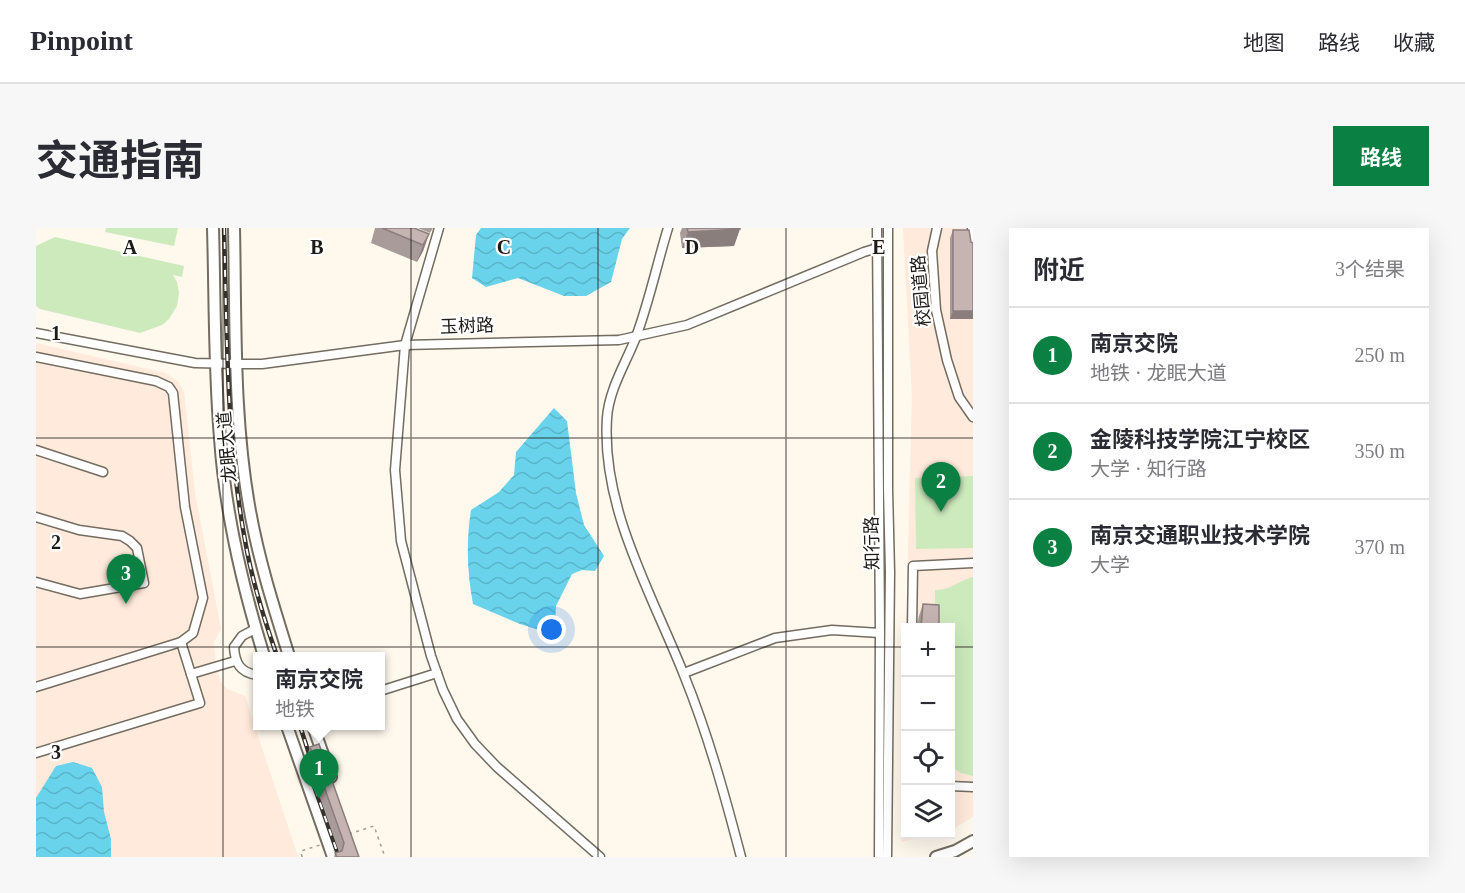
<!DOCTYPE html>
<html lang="zh">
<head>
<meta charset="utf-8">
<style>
  body { margin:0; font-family:"Times New Roman","Noto Sans SC",serif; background:#f7f7f7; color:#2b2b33 }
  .controls { position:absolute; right:18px; bottom:18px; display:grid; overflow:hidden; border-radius:0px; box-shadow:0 6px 24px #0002 }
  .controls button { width:54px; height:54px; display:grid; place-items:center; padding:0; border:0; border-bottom:2px solid #e1e1e2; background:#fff; color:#2b2b33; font:30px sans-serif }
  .you { position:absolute; left:516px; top:402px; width:21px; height:21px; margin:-15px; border:4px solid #fff; border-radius:50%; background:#1a73e8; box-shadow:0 0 0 9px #1a73e833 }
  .badge { display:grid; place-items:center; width:39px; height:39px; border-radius:50%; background:#0b8043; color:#fff; font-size:20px; font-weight:700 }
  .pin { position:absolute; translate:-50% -50px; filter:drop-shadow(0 2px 3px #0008) }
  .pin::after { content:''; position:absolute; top:32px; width:21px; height:18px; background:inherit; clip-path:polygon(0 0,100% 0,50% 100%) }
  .popup { position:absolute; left:217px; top:424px; width:132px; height:78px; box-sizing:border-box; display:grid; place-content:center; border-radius:0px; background:#fff; filter:drop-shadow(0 2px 4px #0005); font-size:20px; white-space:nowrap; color:#7c7c81 }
  .popup b { font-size:22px; color:#2b2b33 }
  .popup::after { content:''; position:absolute; left:50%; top:100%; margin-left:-12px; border:12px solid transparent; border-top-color:#fff }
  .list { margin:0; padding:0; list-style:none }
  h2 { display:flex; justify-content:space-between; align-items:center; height:78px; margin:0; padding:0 24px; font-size:26px }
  h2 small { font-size:20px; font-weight:400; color:#7c7c81 }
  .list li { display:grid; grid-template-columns:39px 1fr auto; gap:18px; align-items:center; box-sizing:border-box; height:96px; padding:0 24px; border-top:2px solid #e1e1e2 }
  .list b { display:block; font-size:22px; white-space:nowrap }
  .list p { margin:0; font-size:20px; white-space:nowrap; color:#7c7c81 }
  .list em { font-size:20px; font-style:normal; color:#7c7c81 }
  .icon { flex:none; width:33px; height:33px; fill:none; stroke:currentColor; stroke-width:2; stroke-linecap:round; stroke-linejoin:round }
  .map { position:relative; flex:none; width:937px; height:629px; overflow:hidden; border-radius:0px }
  header { display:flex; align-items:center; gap:36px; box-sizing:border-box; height:84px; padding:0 30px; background:#fff; border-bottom:2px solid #e1e1e2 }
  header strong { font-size:28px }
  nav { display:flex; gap:33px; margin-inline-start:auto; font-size:21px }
  .intro { display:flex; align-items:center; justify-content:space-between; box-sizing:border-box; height:144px; padding:0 36px }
  h1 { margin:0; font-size:42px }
  .button { padding:15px 27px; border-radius:0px; background:#0b8043; color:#fff; font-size:21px; font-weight:700 }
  main { display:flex; gap:36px; padding:0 36px }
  aside { flex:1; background:#fff; border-radius:0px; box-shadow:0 6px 24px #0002 }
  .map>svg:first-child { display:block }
</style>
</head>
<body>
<header>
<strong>Pinpoint</strong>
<nav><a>地图</a><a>路线</a><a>收藏</a></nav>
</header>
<div class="intro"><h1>交通指南</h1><a class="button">路线</a></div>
<main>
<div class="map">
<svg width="937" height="629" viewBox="0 0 937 629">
  <defs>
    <pattern id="water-waves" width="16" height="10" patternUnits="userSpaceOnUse" patternTransform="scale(1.5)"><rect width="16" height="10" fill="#68d3eb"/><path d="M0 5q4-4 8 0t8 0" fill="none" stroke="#5ab5c9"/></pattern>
  </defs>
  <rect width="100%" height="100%" fill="#fef8ed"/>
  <!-- education -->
  <g fill="#ffeadb">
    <polygon points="867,0 937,0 937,589 915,602 914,400 870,399 876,168"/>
    <polygon points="0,115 129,145 142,153 148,164 159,265 185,401 178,414 180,438 185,454 191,461 209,468 262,629 0,629"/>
    <polygon points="869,438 870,606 897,607 865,614"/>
  </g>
  <!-- park -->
  <g fill="#cdeabd">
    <polygon points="70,0 142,0 138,18 69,4"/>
    <polygon points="19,9 148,38 146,49 137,47 141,54 143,65 141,78 133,91 126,97 104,105 4,81 0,78 0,18"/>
    <polygon points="937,248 937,320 880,321 879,250"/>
    <path d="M937 349V548L925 545 915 539 914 400H899V362C916 362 921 353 937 349Z"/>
  </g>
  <!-- water -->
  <g fill="url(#water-waves)">
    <polygon points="445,0 594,0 586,11 575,54 550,68 528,68 482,50 450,59 436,50 440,7"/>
    <path d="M518 180 531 193 540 265 548 297 568 328 559 343 546 342 536 346 520 378 519 397 513 405 484 396 437 376C431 344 430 314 435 282L463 264 478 247 480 224Z"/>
    <polygon points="37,534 56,540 66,559 68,584 75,611 75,629 0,629 0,570 20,538"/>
  </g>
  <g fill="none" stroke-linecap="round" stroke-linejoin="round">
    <defs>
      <g id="minor">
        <polyline points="403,0 369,117 359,242 365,313 395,428 407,462 421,491 439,516 461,539 564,629"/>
        <path d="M632 0C621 36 613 74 600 109 590 135 573 161 571 190 565 280 616 366 648 447 672 506 689 568 705 629"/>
        <polyline points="841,0 844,405 843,629"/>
        <polyline points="901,0 896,23 900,82 911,132 923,169 937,189"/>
        <polyline points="936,0 937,19"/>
        <polyline points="0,105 159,135 201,136 226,136 369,117 583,112 651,97 828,24 841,20 851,20"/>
        <polyline points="0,129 120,153 133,159 137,165 149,279 167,370 157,405 145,414"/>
        <polyline points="0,222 67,244"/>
        <polyline points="0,289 43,302 86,308 94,313 101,320 108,355 44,366 0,354"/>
        <polyline points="876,400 877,338 937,335"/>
        <path d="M219 401 206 408 198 419C199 435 204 445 222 447"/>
        <polyline points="648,445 739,410 796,402 844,405"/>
        <polyline points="155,446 199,433"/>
        <polyline points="0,459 145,414 164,475 0,525"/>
        <polyline points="344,463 401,445"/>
        <polyline points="914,558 937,559"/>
        <polyline points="851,629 854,344 852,261 852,0"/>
      </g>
      <g id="major">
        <path d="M177 0C179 70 178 140 184 210 189 284 206 357 228 428"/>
        <path d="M198 0C200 94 197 190 214 283 223 333 238 380 253 428"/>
        <polyline points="251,498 297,629"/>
        <polyline points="277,498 295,549"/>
        <polyline points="900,629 919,623 937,613"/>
      </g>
    </defs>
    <!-- minor casing -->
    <use href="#minor" stroke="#736c60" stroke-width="11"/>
    <!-- major casing -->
    <use href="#major" stroke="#736c60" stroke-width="14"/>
    <!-- path -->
    <polyline stroke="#a49f97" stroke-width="1.5" stroke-dasharray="3 4.5" stroke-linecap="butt" points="266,629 265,623 284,617"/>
    <!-- minor -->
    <use href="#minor" stroke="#fff" stroke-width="8"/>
    <!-- major -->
    <use href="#major" stroke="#fff" stroke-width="10"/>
    <defs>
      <g id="rail">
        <path d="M188 0C191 107 190 217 211 323 218 359 229 394 241 428"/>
        <polyline points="264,498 278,541"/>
        <polyline points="270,535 303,629"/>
      </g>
    </defs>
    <!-- rail casing -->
    <use href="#rail" stroke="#36332e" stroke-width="4.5"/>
    <!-- rail -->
    <use href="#rail" stroke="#fff" stroke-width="2" stroke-dasharray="7" stroke-linecap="butt"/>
    <!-- path-bridge -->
    <polyline stroke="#a49f97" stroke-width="1.5" stroke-dasharray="3 4.5" stroke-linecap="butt" points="313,606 338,598 349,629"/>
  </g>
  <!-- wall -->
  <g fill="#a99b99">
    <polygon points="339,0 340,0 339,3 340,0 378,0 393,6 387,23 381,34 335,15"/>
    <polygon points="382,0 397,0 394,5"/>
    <polygon points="646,0 704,0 698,18 646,20 644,5"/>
    <polygon points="917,2 935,14 937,27 937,91 914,91 914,10"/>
    <polygon points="887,376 903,399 881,399 883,388"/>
    <polygon points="274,519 323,629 298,629 299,625 303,624 270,530"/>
  </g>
  <!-- shaded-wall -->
  <g fill="#8a7e7d">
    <polygon points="704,1 698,18 646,20 652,4"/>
    <polygon points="393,6 387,23 381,34 387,17"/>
    <polygon points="917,83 937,83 937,91 914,91"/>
  </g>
  <!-- building -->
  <g fill="#c5b4b2" stroke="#8a7e7d" stroke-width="1.5">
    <polygon points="346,0 378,0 393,6 387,17"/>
    <polygon points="651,0 704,0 704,1 652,4"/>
    <polygon points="917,2 933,2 935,14 937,15 937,83 917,83"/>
    <polygon points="887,376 903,377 903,399 885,399"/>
    <polygon points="283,516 323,629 301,629 299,625 306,623 308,615 274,519"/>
  </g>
  <!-- grid -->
  <path fill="none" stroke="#1e1b17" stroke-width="1.5" stroke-opacity="0.55" d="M187 0V629M375 0V629M562 0V629M750 0V629M0 210H937M0 419H870M914 419H937"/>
  <g text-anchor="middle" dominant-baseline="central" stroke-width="4.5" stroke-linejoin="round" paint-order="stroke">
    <!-- street labels -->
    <g font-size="18" fill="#1e1b17" stroke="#fff">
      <text transform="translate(885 63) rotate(-95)">校园道路</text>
      <text transform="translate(431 98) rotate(-2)">玉树路</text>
      <text transform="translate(191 219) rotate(-95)">龙眠大道</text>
      <text transform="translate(836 315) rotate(-91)">知行路</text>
    </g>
  </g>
  <g font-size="20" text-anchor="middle" font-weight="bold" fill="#1e1b17" stroke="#fff" stroke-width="4.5" stroke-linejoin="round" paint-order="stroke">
    <text x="94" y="26">A</text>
    <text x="281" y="26">B</text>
    <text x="468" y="26">C</text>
    <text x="656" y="26">D</text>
    <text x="843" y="26">E</text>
    <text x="20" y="112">1</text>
    <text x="20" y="321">2</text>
    <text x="20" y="531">3</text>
  </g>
</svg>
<div class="controls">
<button>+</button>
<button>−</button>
<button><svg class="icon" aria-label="locate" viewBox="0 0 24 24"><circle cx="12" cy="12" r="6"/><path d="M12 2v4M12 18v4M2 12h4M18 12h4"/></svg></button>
<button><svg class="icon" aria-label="layers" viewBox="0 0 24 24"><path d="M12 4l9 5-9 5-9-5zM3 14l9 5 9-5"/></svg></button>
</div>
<div class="you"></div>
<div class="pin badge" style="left:283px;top:571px">1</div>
<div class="popup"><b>南京交院</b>地铁</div>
<div class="pin badge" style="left:905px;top:284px">2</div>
<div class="pin badge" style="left:90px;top:376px">3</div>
</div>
<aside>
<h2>附近<small>3个结果</small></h2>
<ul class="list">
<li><span class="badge">1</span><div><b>南京交院</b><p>地铁 · 龙眠大道</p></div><em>250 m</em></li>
<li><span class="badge">2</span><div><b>金陵科技学院江宁校区</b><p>大学 · 知行路</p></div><em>350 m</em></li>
<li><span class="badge">3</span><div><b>南京交通职业技术学院</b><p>大学</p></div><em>370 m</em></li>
</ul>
</aside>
</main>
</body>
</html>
